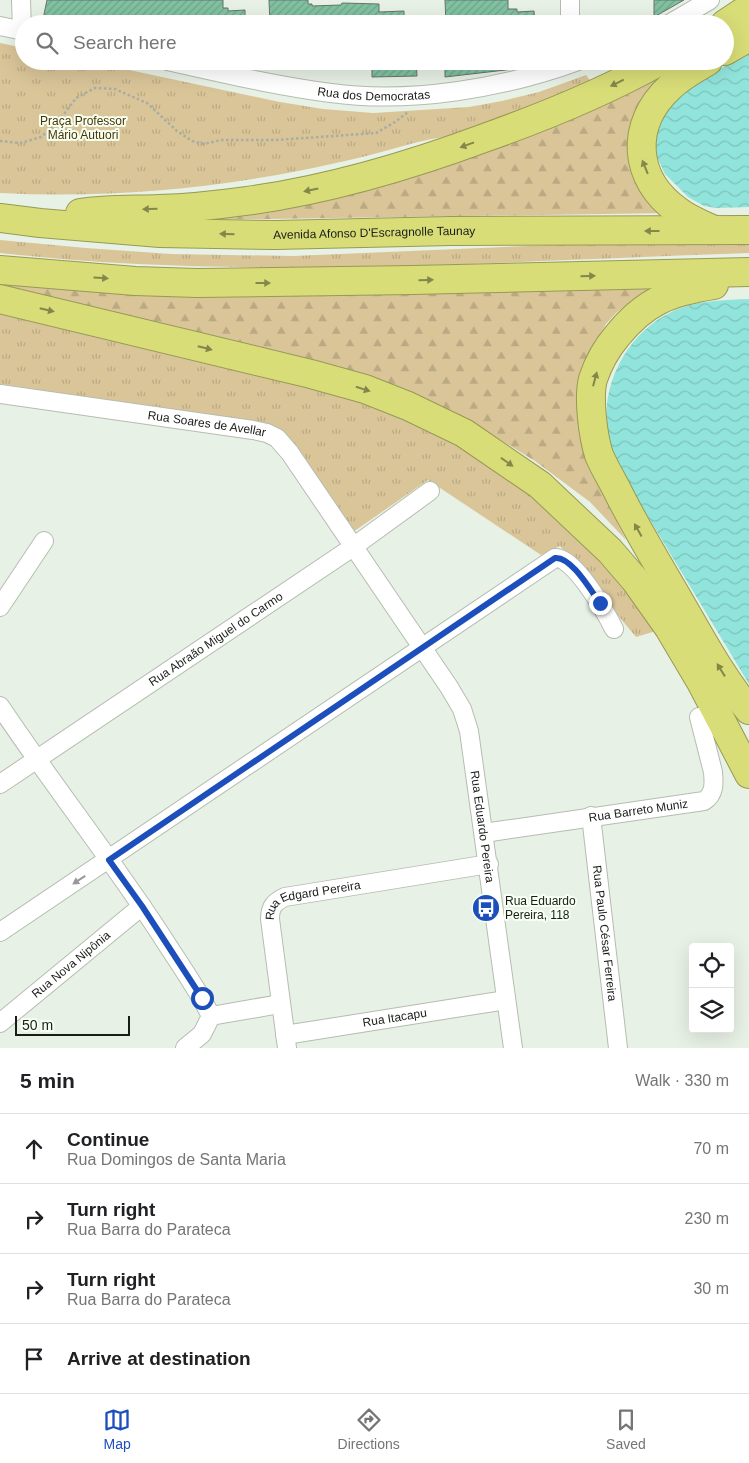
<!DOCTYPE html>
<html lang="en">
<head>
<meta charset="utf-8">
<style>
  body { margin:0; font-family:Helvetica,sans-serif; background:#f2f2f2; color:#202124 }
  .controls { position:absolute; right:15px; bottom:15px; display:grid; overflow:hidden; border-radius:5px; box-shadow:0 5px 20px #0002 }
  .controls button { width:45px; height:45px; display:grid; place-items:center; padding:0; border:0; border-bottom:1px solid #e0e0e0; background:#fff; color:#202124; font:25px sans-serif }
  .scale { position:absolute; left:15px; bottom:12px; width:115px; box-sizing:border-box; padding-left:5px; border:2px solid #191d18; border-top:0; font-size:14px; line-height:18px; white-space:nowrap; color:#191d18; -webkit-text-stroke:4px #f6fff2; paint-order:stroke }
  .stop { position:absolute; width:15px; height:15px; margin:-11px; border:4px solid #1d4fbc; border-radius:50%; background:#fff }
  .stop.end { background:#1d4fbc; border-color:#fff; box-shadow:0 1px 5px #0008 }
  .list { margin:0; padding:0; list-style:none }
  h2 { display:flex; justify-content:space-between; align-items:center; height:65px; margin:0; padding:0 20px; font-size:21px }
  h2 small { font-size:16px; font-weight:400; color:#757577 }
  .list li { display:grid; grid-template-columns:32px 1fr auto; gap:15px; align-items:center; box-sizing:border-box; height:70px; padding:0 20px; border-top:1px solid #e0e0e0 }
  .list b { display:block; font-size:19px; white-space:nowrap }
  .list p { margin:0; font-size:16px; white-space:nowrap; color:#757577 }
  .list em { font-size:16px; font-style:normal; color:#757577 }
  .icon { flex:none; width:28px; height:28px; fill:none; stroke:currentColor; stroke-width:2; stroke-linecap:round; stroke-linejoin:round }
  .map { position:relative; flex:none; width:749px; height:1048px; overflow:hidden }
  .search { position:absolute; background:#fff; box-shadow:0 5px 20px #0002; left:15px; right:15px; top:15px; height:55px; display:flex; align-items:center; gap:12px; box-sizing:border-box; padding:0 18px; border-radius:28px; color:#757577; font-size:19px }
  .sheet { height:345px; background:#fff }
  nav { display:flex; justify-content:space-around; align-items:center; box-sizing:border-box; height:70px; border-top:1px solid #e0e0e0; background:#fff; font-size:14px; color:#757577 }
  nav a { display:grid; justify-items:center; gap:2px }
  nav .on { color:#1d4fbc }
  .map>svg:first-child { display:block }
</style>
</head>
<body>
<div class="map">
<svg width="749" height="1048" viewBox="0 0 749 1048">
  <defs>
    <pattern id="forest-firs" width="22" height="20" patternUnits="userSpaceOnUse" patternTransform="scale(1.25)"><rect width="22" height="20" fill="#dac599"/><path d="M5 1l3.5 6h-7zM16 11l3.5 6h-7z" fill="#baa983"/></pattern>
    <pattern id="park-tufts" width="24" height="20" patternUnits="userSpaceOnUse" patternTransform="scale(1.25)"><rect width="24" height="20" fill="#dac599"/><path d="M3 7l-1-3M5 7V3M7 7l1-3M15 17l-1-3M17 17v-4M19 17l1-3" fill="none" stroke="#baa983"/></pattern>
    <pattern id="water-waves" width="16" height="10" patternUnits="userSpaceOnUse" patternTransform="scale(1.25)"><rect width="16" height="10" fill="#91e4db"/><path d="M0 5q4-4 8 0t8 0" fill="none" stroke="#7cc3bb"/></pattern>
    <pattern id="building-hatch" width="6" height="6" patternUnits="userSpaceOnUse" patternTransform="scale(1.25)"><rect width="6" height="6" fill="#81c2a1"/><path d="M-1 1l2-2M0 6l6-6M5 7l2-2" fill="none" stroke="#6fa68a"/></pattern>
  </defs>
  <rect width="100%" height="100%" fill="#e8f1e5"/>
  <!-- forest -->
  <g fill="url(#forest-firs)">
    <polygon points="669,72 636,127 670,213 195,220 630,90"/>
    <polygon points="0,282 133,295 502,292 634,284 654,286 633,299 616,313 606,324 592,349 589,448 603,494 626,540 590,502 535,461 473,423 0,289"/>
  </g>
  <!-- park -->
  <g fill="url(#park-tufts)">
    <path d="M0 43 24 48V61H87L280 102 323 109 373 113 469 107 502 101 539 92 586 75 593 84C557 99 521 115 484 127 462 135 437 137 414 143 391 149 368 156 345 161 232 187 116 199 0 193Z"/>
    <path d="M0 240 86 248 171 254 293 256 550 245 749 243V253C500 261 249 281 0 253Z"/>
    <polygon points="0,312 364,397 458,443 542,503 592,550 615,576 656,631 636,637 560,546 541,555 428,480 353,532 292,443 283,432 268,424 0,384"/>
  </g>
  <!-- water -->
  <g fill="url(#water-waves)">
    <polygon points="749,53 749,207 716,208 704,206 688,197 665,174 656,155 653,142 655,127 670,101 702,79"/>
    <path d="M749 299V684L621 472C615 458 608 444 607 429 601 378 633 325 681 308 703 300 726 300 749 299Z"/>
  </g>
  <!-- building -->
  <g fill="url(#building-hatch)" stroke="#66736c">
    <polygon points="47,0 223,0 223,8 228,8 228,11 245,10 245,24 78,24 60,20 60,22 43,19"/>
    <polygon points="269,0 308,0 308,4 312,4 312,6 341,5 342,3 379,4 379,12 404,11 404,24 339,24 339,20 312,22 312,24 270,24"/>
    <polygon points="445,0 508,0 508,9 517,9 517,12 534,11 535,24 446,24"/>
    <polygon points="654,0 684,0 654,17"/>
    <polygon points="372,61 416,61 417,76 372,77"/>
    <polygon points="445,61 514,61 514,69 445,77"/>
  </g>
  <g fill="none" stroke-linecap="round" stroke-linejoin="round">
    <defs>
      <g id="street">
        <polyline points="21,0 22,30"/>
        <polyline points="570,0 570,24"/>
        <polyline points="669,24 710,0"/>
        <polyline points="0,26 24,31"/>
        <path id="s1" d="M167 61C222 73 276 86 331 93 411 104 504 88 578 61"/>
        <path id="s2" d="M0 394 253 430 267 433 277 438 290 453 449 687 462 709 469 731 513 1048"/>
        <polyline points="0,607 44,541"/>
        <path d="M0 706C52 784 110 857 161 935 178 962 197 988 211 1016L202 1034 185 1048"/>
        <path id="s3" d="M0 784 353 547 430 491"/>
        <path id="s4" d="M591 816 618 1048"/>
        <path id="s5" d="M484 833 704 801C715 794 714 783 713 772L699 717"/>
        <path d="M0 932 555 558C574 556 606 613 614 629"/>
        <polyline points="211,1016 280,1004"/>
        <path id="s6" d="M0 1023 142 906"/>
        <path id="s7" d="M285 1035 506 1000"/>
        <path id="s8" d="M287 1048 270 919C270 907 274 902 285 897L489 864"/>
      </g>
      <g id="highway">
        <polyline points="725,24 749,8"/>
        <polyline points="725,51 749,37"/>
        <path d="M708 61C695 69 681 76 670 87 629 125 633 179 678 211 688 219 701 224 712 229"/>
        <path d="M80 213C106 209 133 210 159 209 189 208 217 205 246 201 329 190 409 166 487 137 546 116 605 92 660 61"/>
        <path id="s9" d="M0 218 40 223 160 233 275 235 451 231 749 230"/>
        <polyline points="0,270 135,281 197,283 413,280 749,272"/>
        <path d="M714 285C670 292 645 301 617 336 606 349 598 364 593 379 588 398 593 436 599 455 604 467 612 480 618 492 634 524 652 554 670 585 695 627 718 673 749 710"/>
        <polyline points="0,299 311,374 365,389 408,406 464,433 540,485 610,551 635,580 669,628 701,682 749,774"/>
      </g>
    </defs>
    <!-- street casing -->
    <use href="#street" stroke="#b5bdb1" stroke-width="20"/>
    <!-- highway casing -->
    <use href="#highway" stroke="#969a56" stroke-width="30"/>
    <!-- path -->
    <polyline stroke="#a6ada3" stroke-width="2.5" stroke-dasharray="2.5 2.5" stroke-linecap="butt" points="0,141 21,143 41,137 58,122 76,98 95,88 115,89 147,103 177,131 192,141 204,144 221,140 276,140 376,133 395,122 408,112"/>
    <!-- street -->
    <use href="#street" stroke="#fff" stroke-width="18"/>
    <!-- highway -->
    <use href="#highway" stroke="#d9dd77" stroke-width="28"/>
  </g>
  <!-- one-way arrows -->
  <defs><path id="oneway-solid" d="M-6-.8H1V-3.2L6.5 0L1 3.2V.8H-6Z" transform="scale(1.25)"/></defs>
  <g fill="#83874c">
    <use href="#oneway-solid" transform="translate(617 83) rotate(154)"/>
    <use href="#oneway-solid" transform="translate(467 145) rotate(160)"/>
    <use href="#oneway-solid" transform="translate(645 167) rotate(-112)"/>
    <use href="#oneway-solid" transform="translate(311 190) rotate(168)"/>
    <use href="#oneway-solid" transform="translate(150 209) rotate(179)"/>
    <use href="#oneway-solid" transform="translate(652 231) rotate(-180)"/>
    <use href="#oneway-solid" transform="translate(227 234) rotate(-179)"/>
    <use href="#oneway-solid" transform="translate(588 276) rotate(-1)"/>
    <use href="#oneway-solid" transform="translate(101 278) rotate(4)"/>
    <use href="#oneway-solid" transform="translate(426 280) rotate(-1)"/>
    <use href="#oneway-solid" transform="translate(263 283)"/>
    <use href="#oneway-solid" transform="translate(47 310) rotate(13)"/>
    <use href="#oneway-solid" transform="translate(205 348) rotate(14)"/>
    <use href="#oneway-solid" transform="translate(595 379) rotate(-75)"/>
    <use href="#oneway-solid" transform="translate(363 389) rotate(18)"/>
    <use href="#oneway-solid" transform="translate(507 462) rotate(35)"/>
    <use href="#oneway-solid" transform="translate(638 530) rotate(-119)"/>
    <use href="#oneway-solid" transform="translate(721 670) rotate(-122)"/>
  </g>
  <use fill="#989997" href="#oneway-solid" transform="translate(79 880) rotate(147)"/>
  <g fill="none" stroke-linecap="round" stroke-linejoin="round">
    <!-- route -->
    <path stroke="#1d4fbc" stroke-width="6" d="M202 998 142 906 109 860 555 558C571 556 591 591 600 603"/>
  </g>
  <!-- icons -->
  <defs>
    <symbol id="bus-disc" viewBox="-11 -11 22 22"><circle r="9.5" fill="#1d4fbc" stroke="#f6fff2"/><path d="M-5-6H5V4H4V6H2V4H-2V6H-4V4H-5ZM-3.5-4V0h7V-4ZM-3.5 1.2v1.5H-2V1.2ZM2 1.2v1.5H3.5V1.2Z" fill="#fff"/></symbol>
  </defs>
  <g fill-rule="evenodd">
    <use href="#bus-disc" x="470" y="892" width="32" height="32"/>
  </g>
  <g text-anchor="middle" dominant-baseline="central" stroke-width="4" stroke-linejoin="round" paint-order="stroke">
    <!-- street labels -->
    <g font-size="12" fill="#191d18" stroke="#f6fff2">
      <text stroke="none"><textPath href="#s1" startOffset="210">Rua dos Democratas</textPath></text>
      <text stroke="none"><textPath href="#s9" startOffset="375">Avenida Afonso D'Escragnolle Taunay</textPath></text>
      <text stroke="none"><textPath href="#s2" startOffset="209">Rua Soares de Avellar</textPath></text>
      <text stroke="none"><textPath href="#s3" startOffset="260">Rua Abraão Miguel do Carmo</textPath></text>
      <text stroke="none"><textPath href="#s5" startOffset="156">Rua Barreto Muniz</textPath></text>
      <text stroke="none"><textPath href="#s2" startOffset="729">Rua Eduardo Pereira</textPath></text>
      <text stroke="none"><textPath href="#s8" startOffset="182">Rua Edgard Pereira</textPath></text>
      <text stroke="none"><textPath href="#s4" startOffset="118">Rua Paulo César Ferreira</textPath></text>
      <text stroke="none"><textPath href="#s6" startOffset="92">Rua Nova Nipônia</textPath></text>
      <text stroke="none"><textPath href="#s7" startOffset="111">Rua Itacapu</textPath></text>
    </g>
    <!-- park labels -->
    <g font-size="12" fill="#4a3706" stroke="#f6fff2">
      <text x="83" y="121">Praça Professor<tspan x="83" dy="14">Mário Autuori</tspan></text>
    </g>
    <!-- poi labels -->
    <g font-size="12" fill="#191d18" stroke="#f6fff2" text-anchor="start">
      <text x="505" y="901">Rua Eduardo<tspan x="505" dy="14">Pereira, 118</tspan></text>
    </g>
  </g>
</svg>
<div class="controls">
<button><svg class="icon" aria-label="locate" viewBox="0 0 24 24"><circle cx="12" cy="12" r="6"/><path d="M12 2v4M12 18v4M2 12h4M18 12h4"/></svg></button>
<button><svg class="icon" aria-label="layers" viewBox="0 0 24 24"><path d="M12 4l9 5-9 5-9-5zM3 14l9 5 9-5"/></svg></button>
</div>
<div class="scale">50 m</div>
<div class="stop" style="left:202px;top:998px"></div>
<div class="stop end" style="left:600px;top:603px"></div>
<div class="search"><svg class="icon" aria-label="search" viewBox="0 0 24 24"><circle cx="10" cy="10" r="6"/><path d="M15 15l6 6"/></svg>Search here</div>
</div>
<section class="sheet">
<h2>5 min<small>Walk · 330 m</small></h2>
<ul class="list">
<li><svg class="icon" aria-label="ahead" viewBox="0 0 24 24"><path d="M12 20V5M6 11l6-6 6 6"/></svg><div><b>Continue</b><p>Rua Domingos de Santa Maria</p></div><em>70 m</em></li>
<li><svg class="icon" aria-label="right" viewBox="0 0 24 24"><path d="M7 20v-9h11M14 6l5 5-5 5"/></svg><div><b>Turn right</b><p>Rua Barra do Parateca</p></div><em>230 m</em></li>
<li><svg class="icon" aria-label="right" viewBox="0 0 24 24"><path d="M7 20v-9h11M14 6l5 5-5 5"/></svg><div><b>Turn right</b><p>Rua Barra do Parateca</p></div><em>30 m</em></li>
<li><svg class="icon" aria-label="arrive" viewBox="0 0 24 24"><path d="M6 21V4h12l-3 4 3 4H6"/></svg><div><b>Arrive at destination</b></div></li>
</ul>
</section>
<nav>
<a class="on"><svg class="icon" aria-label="map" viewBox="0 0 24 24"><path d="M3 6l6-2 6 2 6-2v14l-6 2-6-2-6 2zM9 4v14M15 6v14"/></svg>Map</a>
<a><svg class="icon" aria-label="directions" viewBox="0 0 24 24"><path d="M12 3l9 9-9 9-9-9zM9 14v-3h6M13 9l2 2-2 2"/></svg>Directions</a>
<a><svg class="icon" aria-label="saved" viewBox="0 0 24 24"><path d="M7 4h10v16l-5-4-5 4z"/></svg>Saved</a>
</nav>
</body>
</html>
